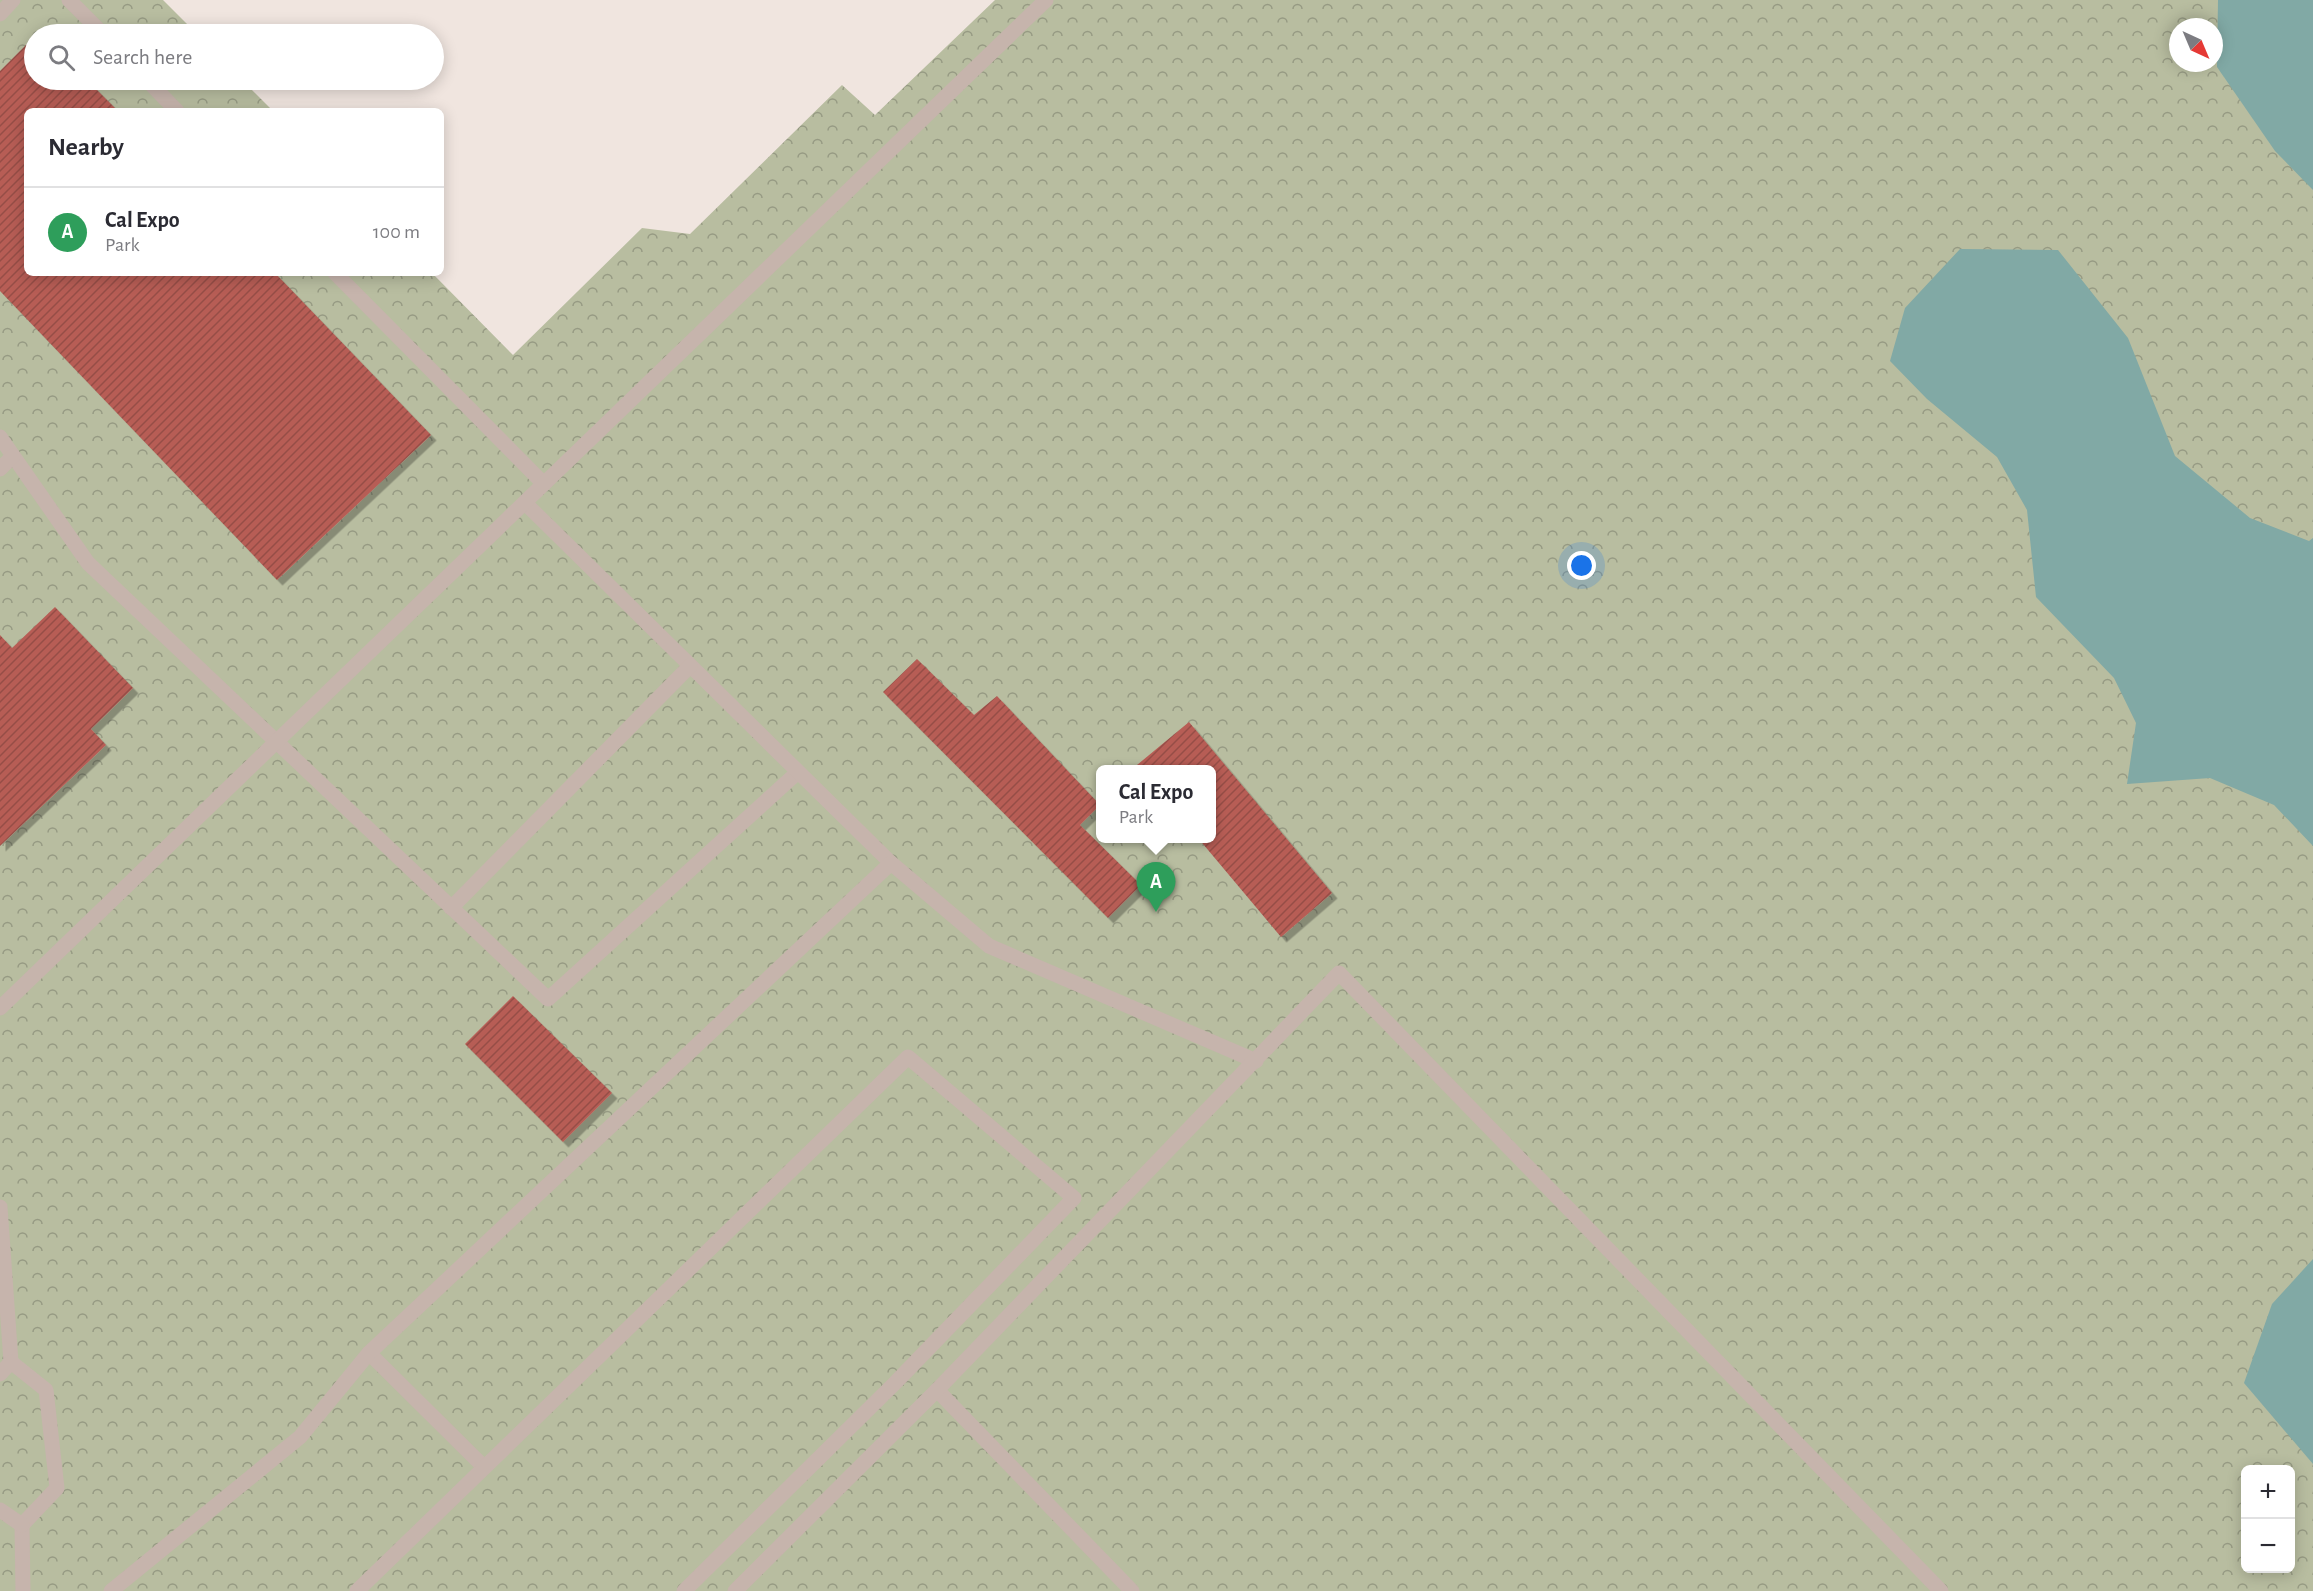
<!DOCTYPE html>
<html lang="en">
<head>
<meta charset="utf-8">
<style>
  body { margin:0; font-family:"Alegreya Sans",sans-serif; background:#f2f2f3; color:#2b2b33 }
  .controls { position:absolute; right:18px; bottom:18px; display:grid; overflow:hidden; border-radius:9px; box-shadow:0 3px 15px #0003 }
  .controls button { width:54px; height:54px; display:grid; place-items:center; padding:0; border:0; border-bottom:2px solid #e1e1e2; background:#fff; color:#2b2b33; font:30px sans-serif }
  .compass { position:absolute; left:2169px; top:18px; width:54px; height:54px; border-radius:50%; background:#fff; box-shadow:0 3px 15px #0003; rotate:136deg }
  .you { position:absolute; left:1582px; top:566px; width:21px; height:21px; margin:-15px; border:4px solid #fff; border-radius:50%; background:#1a73e8; box-shadow:0 0 0 9px #1a73e833 }
  .badge { display:grid; place-items:center; width:39px; height:39px; border-radius:50%; background:#24524e; color:#fff; font-size:20px; font-weight:700 }
  .pin { position:absolute; translate:-50% -50px; filter:drop-shadow(0 2px 3px #0008) }
  .pin::after { content:''; position:absolute; top:32px; width:21px; height:18px; background:inherit; clip-path:polygon(0 0,100% 0,50% 100%) }
  .popup { position:absolute; left:1096px; top:765px; width:120px; height:78px; box-sizing:border-box; display:grid; place-content:center; border-radius:9px; background:#fff; filter:drop-shadow(0 2px 4px #0005); font-size:20px; white-space:nowrap; color:#7c7c81 }
  .popup b { font-size:22px; color:#2b2b33 }
  .popup::after { content:''; position:absolute; left:50%; top:100%; margin-left:-12px; border:12px solid transparent; border-top-color:#fff }
  .list { margin:0; padding:0; list-style:none }
  h2 { display:flex; justify-content:space-between; align-items:center; height:78px; margin:0; padding:0 24px; font-size:26px }
  h2 small { font-size:20px; font-weight:400; color:#7c7c81 }
  .list li { display:grid; grid-template-columns:39px 1fr auto; gap:18px; align-items:center; box-sizing:border-box; height:90px; padding:0 24px; border-top:2px solid #e1e1e2 }
  .list b { display:block; font-size:22px; white-space:nowrap }
  .list p { margin:0; font-size:20px; white-space:nowrap; color:#7c7c81 }
  .list em { font-size:20px; font-style:normal; color:#7c7c81 }
  .icon { flex:none; width:33px; height:33px; fill:none; stroke:currentColor; stroke-width:2; stroke-linecap:round; stroke-linejoin:round }
  .map { position:relative; flex:none; width:2313px; height:1591px; overflow:hidden }
  .search { position:absolute; background:#fff; box-shadow:0 3px 15px #0003; left:24px; top:24px; width:420px; height:66px; display:flex; align-items:center; gap:15px; box-sizing:border-box; padding:0 21px; border-radius:33px; color:#7c7c81; font-size:22px }
  .panel { position:absolute; background:#fff; box-shadow:0 3px 15px #0003; left:24px; top:108px; width:420px; height:168px; border-radius:9px }
  .map>svg:first-child { display:block }
</style>
</head>
<body>
<div class="map">
<svg width="2313" height="1591" viewBox="0 0 2313 1591">
  <defs>
    <pattern id="forest-crowns" width="20" height="18" patternUnits="userSpaceOnUse" patternTransform="scale(1.5)"><rect width="20" height="18" fill="#b8bda0"/><path d="M2 6a3 3 0 1 1 6 0M12 15a3 3 0 1 1 6 0" fill="none" stroke="#969a83"/></pattern>
    <pattern id="building-hatch" width="6" height="6" patternUnits="userSpaceOnUse" patternTransform="scale(1.5)"><rect width="6" height="6" fill="#b75d55"/><path d="M-1 1l2-2M0 6l6-6M5 7l2-2" fill="none" stroke="#964d47"/></pattern>
    <filter id="shadow"><feDropShadow dx="5.5" dy="5.5" stdDeviation="0" flood-color="#0004"/></filter>
  </defs>
  <rect width="100%" height="100%" fill="#f0e5df"/>
  <!-- forest -->
  <path fill="url(#forest-crowns)" fill-rule="evenodd" d="M0 0H163L197 34H34V80H242L273 111H27V273H432L513 355 642 228 690 234 842 85 875 115 995 0H2313V1591H0ZM2178 27H2214V63H2178ZM1100 770H1212V838H1100ZM2246 1470H2290V1568H2246Z"/>
  <!-- water -->
  <g fill="#81a9a5">
    <polygon points="2218,0 2313,0 2313,190 2275,151 2217,67"/>
    <polygon points="1960,249 2058,250 2128,338 2175,456 2250,518 2309,541 2313,538 2313,846 2274,805 2210,778 2127,784 2136,723 2114,678 2036,597 2027,510 1997,457 1927,399 1890,361 1905,308"/>
    <polygon points="2313,1259 2313,1464 2244,1383 2272,1304"/>
  </g>
  <!-- building -->
  <g fill="url(#building-hatch)" filter="url(#shadow)">
    <polygon points="34,37 34,80 87,80 118,111 27,111 27,273 275,273 431,435 277,580 0,291 0,71"/>
    <polygon points="55,607 133,688 91,729 106,745 0,846 0,635 12,648"/>
    <polygon points="917,659 974,715 997,696 1100,805 1080,825 1141,885 1108,918 883,692"/>
    <polygon points="1189,722 1332,893 1281,937 1198,838 1212,838 1212,770 1140,770 1137,765"/>
    <polygon points="513,996 612,1093 563,1142 465,1044"/>
  </g>
  <g fill="none" stroke-linecap="round" stroke-linejoin="round">
    <!-- minor -->
    <g stroke="#c6b4ac" stroke-width="15">
      <polyline points="69,0 103,34"/>
      <polyline points="0,14 13,0"/>
      <polyline points="147,80 177,111"/>
      <polyline points="335,273 544,484"/>
      <polyline points="0,437 88,563 548,999 798,772"/>
      <polyline points="0,469 13,456"/>
      <polyline points="525,503 891,863"/>
      <polyline points="451,908 690,666"/>
      <polyline points="0,1008 1046,0"/>
      <polyline points="0,1207 11,1362"/>
      <polyline points="369,1353 484,1467"/>
      <polyline points="0,1374 11,1362 46,1390 57,1488 22,1525 23,1591"/>
      <polyline points="937,1390 1132,1591"/>
      <polyline points="0,1510 22,1525"/>
      <polyline points="111,1591 300,1437 369,1353 891,863 989,946 1256,1061"/>
      <polyline points="357,1591 908,1057 1074,1198 895,1383 684,1591"/>
      <polyline points="735,1591 937,1390 1339,973 1941,1591"/>
    </g>
  </g>
</svg>
<div class="controls">
<button>+</button>
<button>−</button>
</div>
<svg class="compass" viewBox="-18 -18 36 36"><path d="M0-13l5 13h-10z" fill="#e53935"/><path d="M0 13l5-13h-10z" fill="#7c7c81"/></svg>
<div class="you"></div>
<div class="pin badge" style="left:1156px;top:912px;background:#2e9e5b">A</div>
<div class="popup"><b>Cal Expo</b>Park</div>
<div class="search"><svg class="icon" aria-label="search" viewBox="0 0 24 24"><circle cx="10" cy="10" r="6"/><path d="M15 15l6 6"/></svg>Search here</div>
<section class="panel">
<h2>Nearby<small></small></h2>
<ul class="list">
<li><span class="badge" style="background:#2e9e5b">A</span><div><b>Cal Expo</b><p>Park</p></div><em>100 m</em></li>
</ul>
</section>
</div>
</body>
</html>
